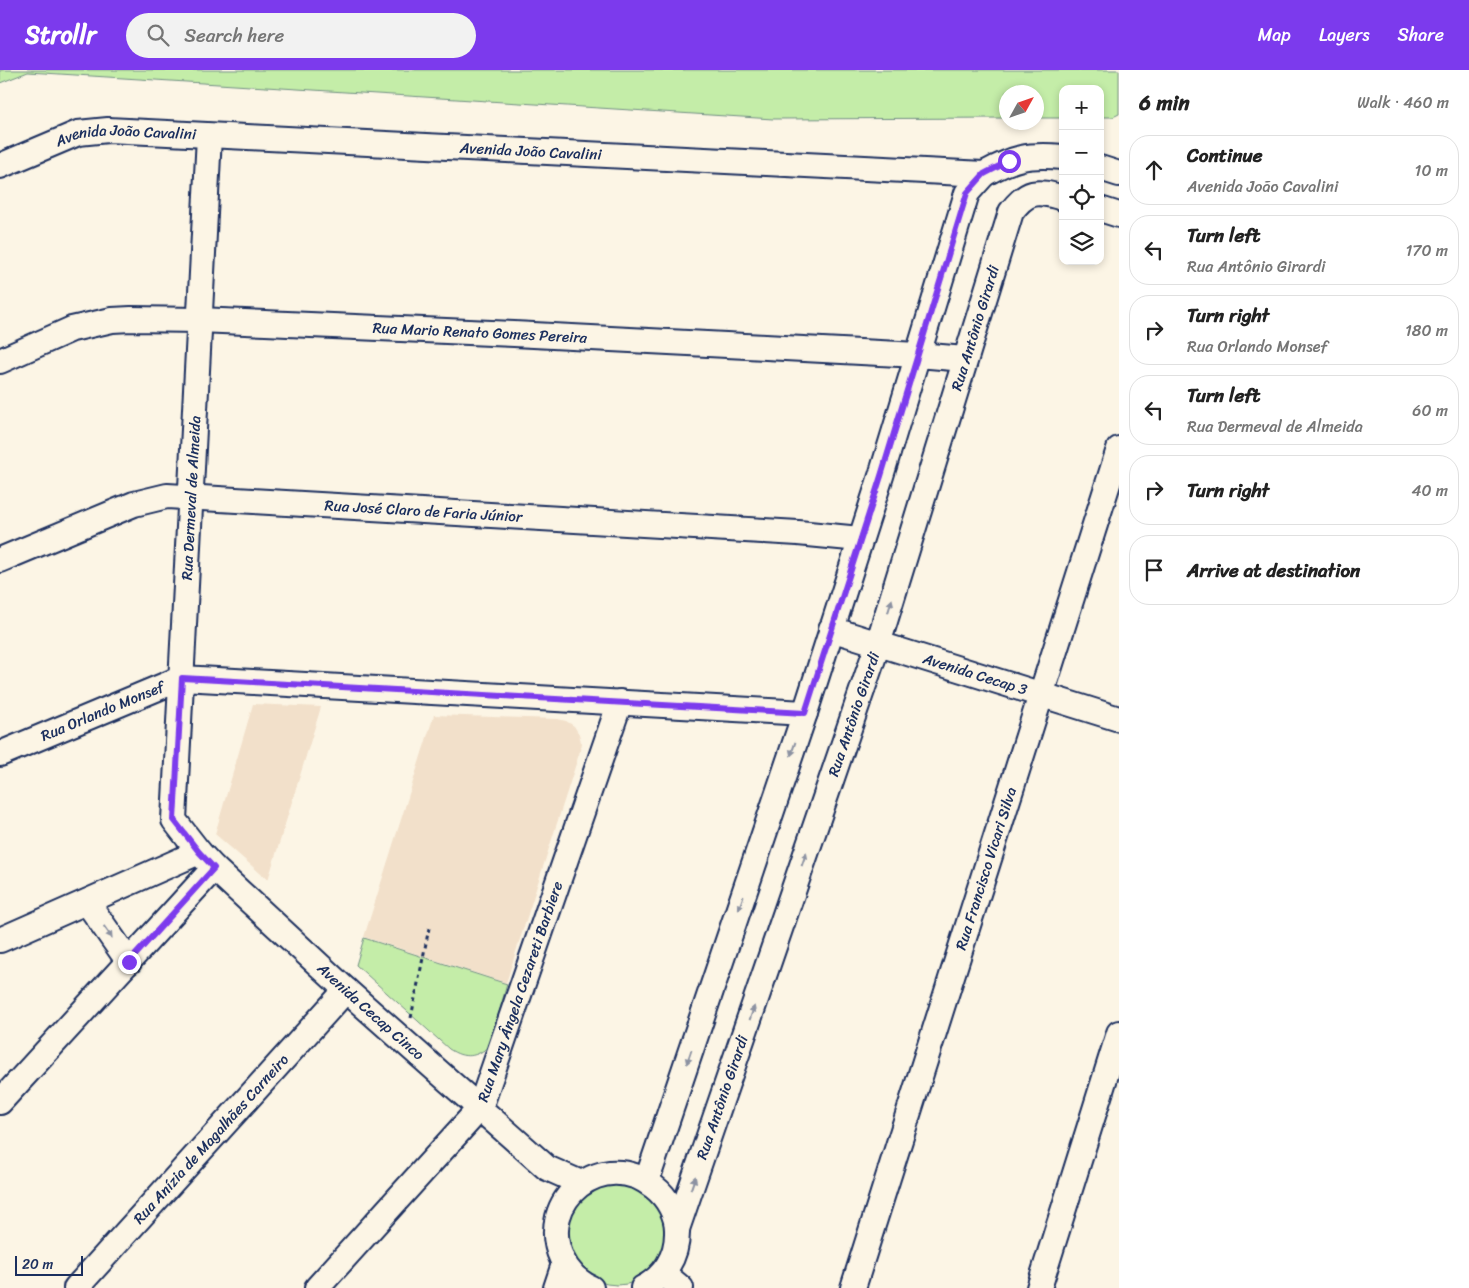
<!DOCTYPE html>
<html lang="en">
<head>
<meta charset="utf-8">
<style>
  body { margin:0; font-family:Sriracha,sans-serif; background:#f2f2f2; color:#222 }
  .controls { position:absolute; right:15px; top:15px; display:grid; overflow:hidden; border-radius:10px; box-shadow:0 2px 8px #0003 }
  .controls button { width:45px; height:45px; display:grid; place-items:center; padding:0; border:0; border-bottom:1px solid #e0e0e0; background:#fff; color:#222; font:25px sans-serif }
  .compass { position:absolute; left:999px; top:15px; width:45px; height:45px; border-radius:50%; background:#fff; box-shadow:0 2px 8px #0003; rotate:50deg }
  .scale { position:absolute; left:15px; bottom:12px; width:68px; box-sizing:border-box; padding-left:5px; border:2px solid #1b2f5e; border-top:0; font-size:14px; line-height:18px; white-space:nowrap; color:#1b2f5e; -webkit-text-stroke:4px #fcf5e5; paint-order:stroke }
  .stop { position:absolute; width:15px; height:15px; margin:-11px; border:4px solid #7c3aed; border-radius:50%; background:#fff }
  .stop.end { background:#7c3aed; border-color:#fff; box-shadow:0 1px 5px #0008 }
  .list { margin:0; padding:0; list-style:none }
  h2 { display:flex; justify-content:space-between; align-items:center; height:65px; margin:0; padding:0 20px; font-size:21px }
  h2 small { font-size:16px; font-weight:400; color:#767676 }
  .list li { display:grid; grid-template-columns:32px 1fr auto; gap:15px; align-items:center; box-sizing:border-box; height:70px; margin:0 10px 10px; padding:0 10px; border:1px solid #e0e0e0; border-radius:20px }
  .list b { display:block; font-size:19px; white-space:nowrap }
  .list p { margin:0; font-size:16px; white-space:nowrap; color:#767676 }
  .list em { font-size:16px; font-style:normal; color:#767676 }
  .icon { flex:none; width:28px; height:28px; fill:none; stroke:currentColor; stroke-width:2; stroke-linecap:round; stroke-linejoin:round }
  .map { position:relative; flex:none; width:1119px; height:1218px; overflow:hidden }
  header { display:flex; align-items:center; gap:30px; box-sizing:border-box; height:70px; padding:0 25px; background:#7c3aed; color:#fff }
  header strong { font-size:24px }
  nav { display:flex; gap:28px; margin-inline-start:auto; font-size:18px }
  .search { width:350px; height:45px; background:#f2f2f2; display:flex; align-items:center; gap:12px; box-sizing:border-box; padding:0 18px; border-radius:28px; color:#767676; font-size:19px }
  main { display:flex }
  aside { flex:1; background:#fff }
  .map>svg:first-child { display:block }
</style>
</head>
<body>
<header>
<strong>Strollr</strong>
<div class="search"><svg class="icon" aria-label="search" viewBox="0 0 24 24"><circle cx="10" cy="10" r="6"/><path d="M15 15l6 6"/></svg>Search here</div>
<nav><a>Map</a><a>Layers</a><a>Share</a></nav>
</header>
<main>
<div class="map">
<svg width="1119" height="1218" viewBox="0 0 1119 1218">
  <rect width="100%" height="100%" fill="#fcf5e5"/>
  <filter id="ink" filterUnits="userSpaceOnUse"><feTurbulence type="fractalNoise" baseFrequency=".02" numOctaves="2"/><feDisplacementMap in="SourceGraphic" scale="10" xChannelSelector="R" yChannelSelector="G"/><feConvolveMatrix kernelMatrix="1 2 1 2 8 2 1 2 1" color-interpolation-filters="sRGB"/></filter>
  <g filter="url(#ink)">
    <!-- built -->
    <g fill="#f2e0ca">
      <polygon points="253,634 321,637 268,810 215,764"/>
      <polygon points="434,645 558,649 566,651 574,656 579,664 581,672 580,681 506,913 364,867"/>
    </g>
    <!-- green -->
    <g fill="#c4eda8" stroke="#708e83">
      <polygon points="0,0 1119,0 1119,44 1113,47 1100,47 1100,19 1063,19 1063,48 1037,48 1036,22 1006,22 1006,48 773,49 28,2 0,13"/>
      <path d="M364 868 507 914 490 975C477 988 464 989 449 979L356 895Z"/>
      <circle cx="617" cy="1164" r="51"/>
    </g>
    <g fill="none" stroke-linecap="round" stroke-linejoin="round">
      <defs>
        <g id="minor">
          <path id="s1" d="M209 66 174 750 199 782 214 798 346 920 547 1098 581 1113"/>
          <path id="s2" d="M0 96 78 63 108 60 984 104C1015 87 1027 84 1063 87"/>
          <polyline points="1100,98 1119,104"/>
          <polyline points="1100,139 1119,145"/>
          <path id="s3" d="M0 291 72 259 112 250 131 249 199 250 514 264 918 285 965 289"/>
          <path id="s4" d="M0 490 134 434 167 426 798 463 860 469"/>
          <path id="s5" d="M831 559 1119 649"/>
          <path id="s6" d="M0 684 182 608 805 643"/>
          <polyline points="87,832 129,892"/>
          <polyline points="0,870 199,782"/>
          <polyline points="0,1032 214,798"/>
          <polyline points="647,1110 805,643 881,406 967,123 984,104"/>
          <path id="s7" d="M677 1159 878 574 1011 142C1027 120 1037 120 1063 128"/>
          <polyline points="663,1203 681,1218"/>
          <path id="s8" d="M76 1218 346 920"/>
          <path id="s9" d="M317 1218 480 1038 620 632"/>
          <polyline points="556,1218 564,1194"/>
          <path d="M591 1218C578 1212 568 1202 562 1189 535 1130 604 1076 654 1117 667 1127 678 1145 677 1163 677 1187 664 1207 643 1218"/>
          <path id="s10" d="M853 1218 1119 379"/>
          <polyline points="1039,1218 1119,963"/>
        </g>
      </defs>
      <!-- minor casing -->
      <use href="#minor" stroke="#1b2f5e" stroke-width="28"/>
      <!-- path -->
      <polyline stroke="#1b2f5e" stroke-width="3" stroke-dasharray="4 4" stroke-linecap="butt" points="411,948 429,858"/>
      <!-- minor -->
      <use href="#minor" stroke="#fcf5e5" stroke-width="24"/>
    </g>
    <!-- one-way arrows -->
    <defs><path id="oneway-solid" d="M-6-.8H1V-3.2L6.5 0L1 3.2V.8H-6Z" transform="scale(1.25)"/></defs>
    <g fill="#8c92a2">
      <use href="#oneway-solid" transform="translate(890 536) rotate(-73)"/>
      <use href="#oneway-solid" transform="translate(793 679) rotate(109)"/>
      <use href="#oneway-solid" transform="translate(804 789) rotate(-71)"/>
      <use href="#oneway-solid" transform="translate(741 833) rotate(109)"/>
      <use href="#oneway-solid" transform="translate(108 862) rotate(55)"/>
      <use href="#oneway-solid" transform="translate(752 943) rotate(-71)"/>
      <use href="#oneway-solid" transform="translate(689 987) rotate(109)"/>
      <use href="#oneway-solid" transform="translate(693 1113) rotate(-71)"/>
    </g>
  </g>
  <g fill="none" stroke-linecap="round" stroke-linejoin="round" filter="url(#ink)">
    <!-- route -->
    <polyline stroke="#7c3aed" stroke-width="6" points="129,892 214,798 199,782 174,750 182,608 805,643 881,406 967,123 984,104 1009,91"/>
  </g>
  <g text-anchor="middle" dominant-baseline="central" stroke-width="4" stroke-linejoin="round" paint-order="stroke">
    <!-- street labels -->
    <g font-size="15" fill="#1b2f5e" stroke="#fcf5e5">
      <text stroke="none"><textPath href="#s2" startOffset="132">Avenida João Cavalini</textPath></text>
      <text stroke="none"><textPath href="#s2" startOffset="538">Avenida João Cavalini</textPath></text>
      <text stroke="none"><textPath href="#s7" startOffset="949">Rua Antônio Girardi</textPath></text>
      <text stroke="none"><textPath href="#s3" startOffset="488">Rua Mario Renato Gomes Pereira</textPath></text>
      <text transform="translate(191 428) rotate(-87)">Rua Dermeval de Almeida</text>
      <text stroke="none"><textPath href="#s4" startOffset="436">Rua José Claro de Faria Júnior</textPath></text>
      <text stroke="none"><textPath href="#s5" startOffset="151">Avenida Cecap 3</textPath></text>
      <text stroke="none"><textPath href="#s6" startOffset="111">Rua Orlando Monsef</textPath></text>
      <text stroke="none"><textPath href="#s7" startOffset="544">Rua Antônio Girardi</textPath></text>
      <text stroke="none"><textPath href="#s10" startOffset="440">Rua Francisco Vicari Silva</textPath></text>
      <text stroke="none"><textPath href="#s9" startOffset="366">Rua Mary Ângela Cezareti Barbiere</textPath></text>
      <text stroke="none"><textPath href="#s1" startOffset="960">Avenida Cecap Cinco</textPath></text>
      <text stroke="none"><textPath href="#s7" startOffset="139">Rua Antônio Girardi</textPath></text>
      <text stroke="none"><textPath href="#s8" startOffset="201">Rua Anízia de Magalhães Carneiro</textPath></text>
    </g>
  </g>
</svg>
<div class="controls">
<button>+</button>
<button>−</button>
<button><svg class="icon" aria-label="locate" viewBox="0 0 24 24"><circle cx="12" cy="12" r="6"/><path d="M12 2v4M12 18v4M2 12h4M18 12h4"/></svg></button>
<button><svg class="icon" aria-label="layers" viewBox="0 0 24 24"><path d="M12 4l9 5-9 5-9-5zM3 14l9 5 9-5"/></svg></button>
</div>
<svg class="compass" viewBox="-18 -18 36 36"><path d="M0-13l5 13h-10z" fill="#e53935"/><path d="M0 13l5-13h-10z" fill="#767676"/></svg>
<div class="scale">20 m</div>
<div class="stop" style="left:1009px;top:91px"></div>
<div class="stop end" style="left:129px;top:892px"></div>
</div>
<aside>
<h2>6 min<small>Walk · 460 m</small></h2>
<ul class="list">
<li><svg class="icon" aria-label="ahead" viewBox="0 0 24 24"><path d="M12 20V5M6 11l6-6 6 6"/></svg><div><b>Continue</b><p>Avenida João Cavalini</p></div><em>10 m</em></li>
<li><svg class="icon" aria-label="left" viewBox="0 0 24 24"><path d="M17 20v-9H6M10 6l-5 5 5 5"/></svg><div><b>Turn left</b><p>Rua Antônio Girardi</p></div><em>170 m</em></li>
<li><svg class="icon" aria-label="right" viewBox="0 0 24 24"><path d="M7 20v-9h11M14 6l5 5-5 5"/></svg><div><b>Turn right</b><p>Rua Orlando Monsef</p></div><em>180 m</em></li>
<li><svg class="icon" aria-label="left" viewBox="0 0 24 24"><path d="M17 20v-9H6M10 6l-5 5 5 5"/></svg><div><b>Turn left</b><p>Rua Dermeval de Almeida</p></div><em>60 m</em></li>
<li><svg class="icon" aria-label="right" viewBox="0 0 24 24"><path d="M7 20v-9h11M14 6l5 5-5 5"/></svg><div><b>Turn right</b></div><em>40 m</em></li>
<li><svg class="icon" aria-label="arrive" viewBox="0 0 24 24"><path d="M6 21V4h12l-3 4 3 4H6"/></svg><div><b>Arrive at destination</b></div></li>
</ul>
</aside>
</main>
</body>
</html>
